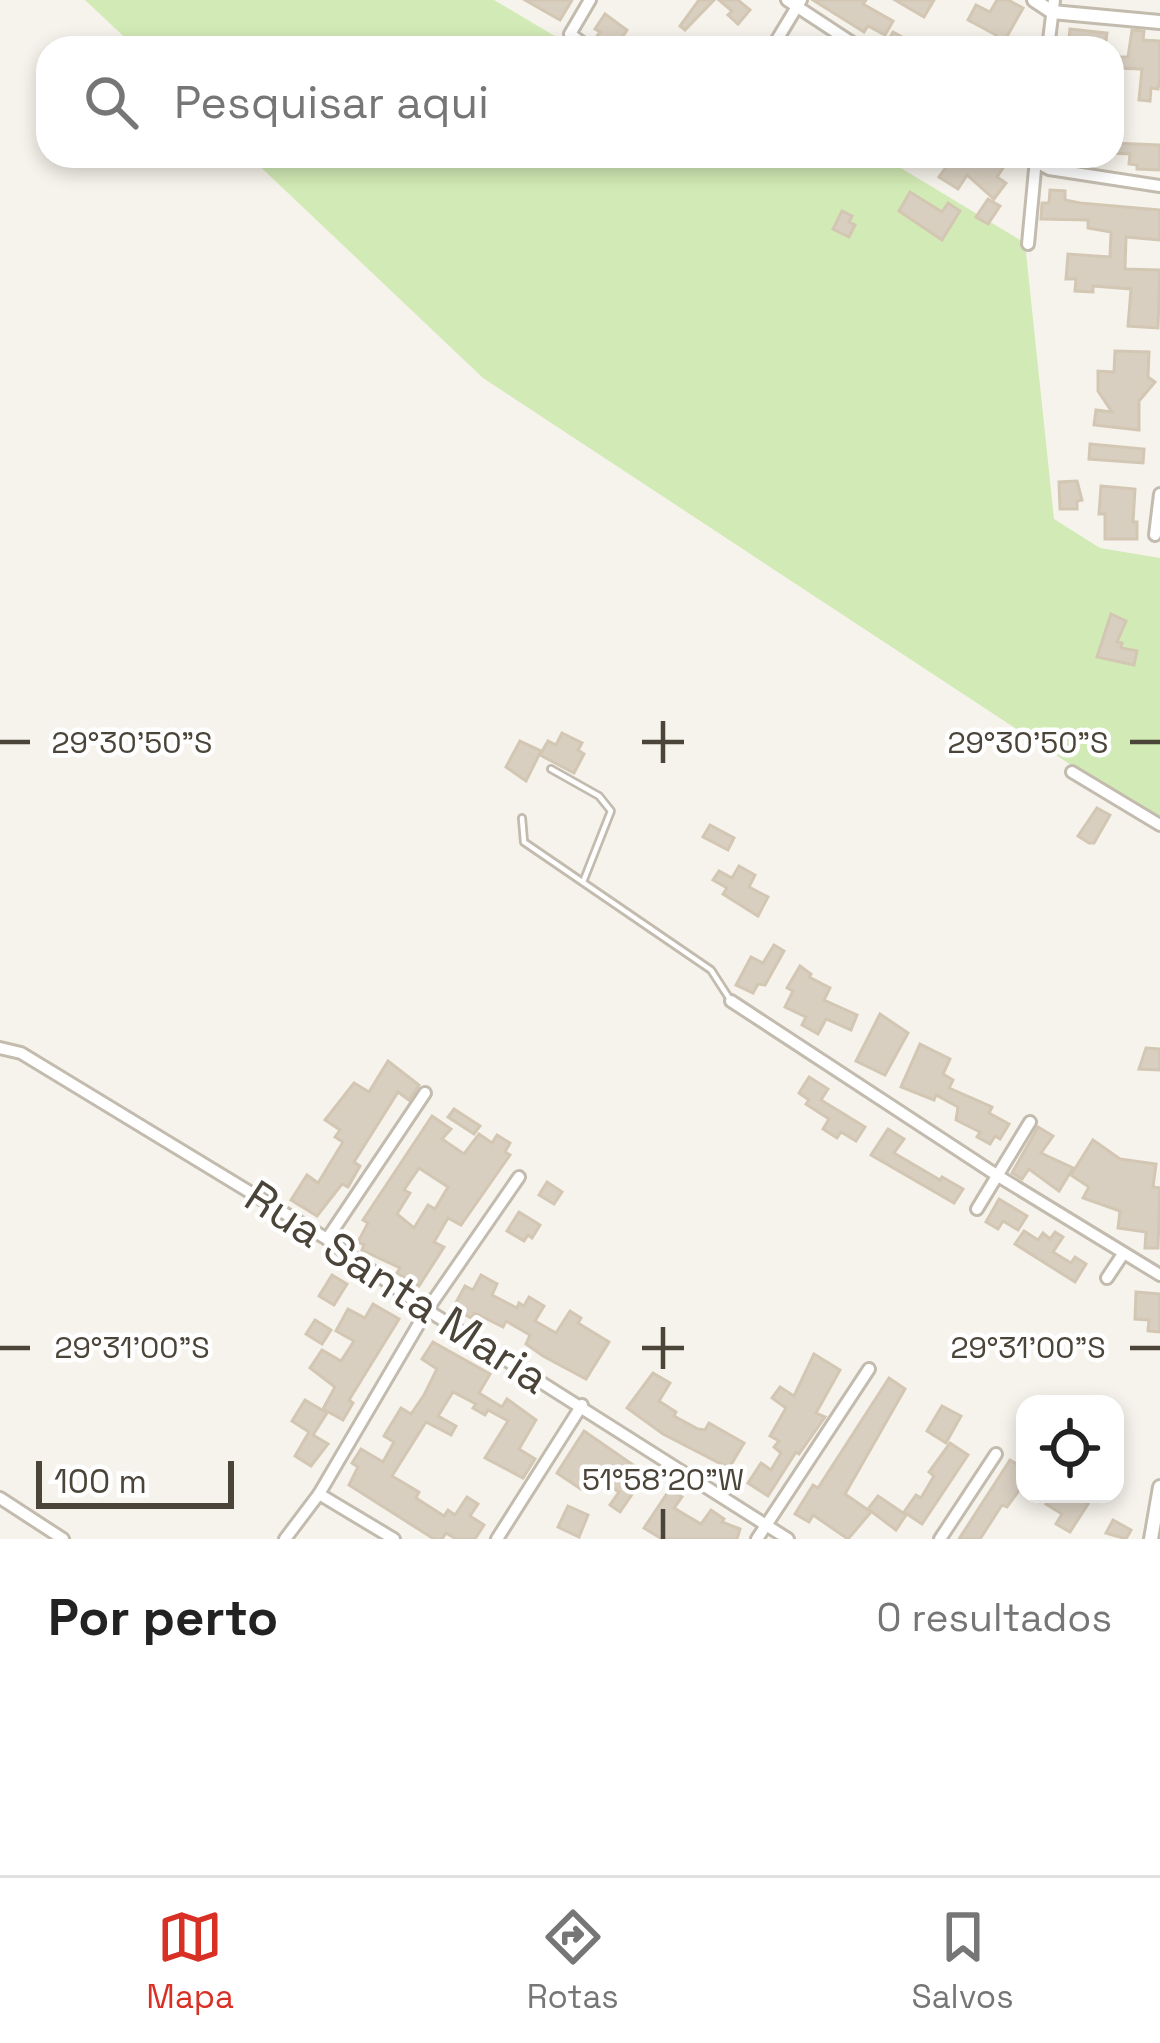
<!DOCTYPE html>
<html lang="pt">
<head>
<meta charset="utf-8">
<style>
  body { margin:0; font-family:"Space Grotesk",sans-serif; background:#f2f2f2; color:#222 }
  .controls { position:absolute; right:36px; bottom:36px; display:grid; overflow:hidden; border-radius:24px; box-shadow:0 6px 18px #0003 }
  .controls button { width:108px; height:108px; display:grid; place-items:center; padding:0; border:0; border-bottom:3px solid #e0e0e0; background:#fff; color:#222; font:60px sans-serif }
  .scale { position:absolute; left:36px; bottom:30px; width:198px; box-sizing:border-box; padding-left:12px; border:6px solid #4b4439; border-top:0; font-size:33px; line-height:42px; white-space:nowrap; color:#4b4439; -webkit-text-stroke:9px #fff; paint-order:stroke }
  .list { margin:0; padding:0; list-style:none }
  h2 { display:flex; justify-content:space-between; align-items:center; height:156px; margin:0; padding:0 48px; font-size:51px }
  h2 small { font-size:39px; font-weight:400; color:#767676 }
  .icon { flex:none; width:66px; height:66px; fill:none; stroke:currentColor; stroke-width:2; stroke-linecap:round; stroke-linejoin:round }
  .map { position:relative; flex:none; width:1160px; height:1539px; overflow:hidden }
  .search { position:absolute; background:#fff; box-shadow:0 6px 18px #0003; left:36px; right:36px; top:36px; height:132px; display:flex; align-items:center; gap:30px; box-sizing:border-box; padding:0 42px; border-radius:36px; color:#767676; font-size:45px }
  .sheet { height:336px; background:#fff }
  nav { display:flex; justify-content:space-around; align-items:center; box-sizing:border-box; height:168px; border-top:3px solid #e0e0e0; background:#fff; font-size:33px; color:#767676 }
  nav a { display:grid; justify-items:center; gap:6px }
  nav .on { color:#d93025 }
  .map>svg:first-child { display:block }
</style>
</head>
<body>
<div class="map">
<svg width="1160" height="1539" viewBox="0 0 1160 1539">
  <rect width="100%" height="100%" fill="#f6f3ec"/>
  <!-- green -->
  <g fill="#d2eab5">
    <polygon points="85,0 494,0 575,48 136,48"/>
    <polygon points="249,156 881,156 1025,243 1054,519 1100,548 1160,558 1160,819 1071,765 483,378"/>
  </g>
  <!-- building -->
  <g fill="#d8cfc1" stroke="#d3c7b4" stroke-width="3" fill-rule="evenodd">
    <polygon points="525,0 572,0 560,20"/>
    <polygon points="699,0 714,0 685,30 680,26"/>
    <polygon points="719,0 738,0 750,10 738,24 728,15 732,11"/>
    <polygon points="813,0 866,0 863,4 893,21 885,35 868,26 864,32"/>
    <polygon points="895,0 934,0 924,17"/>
    <polygon points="997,0 1008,0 1023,8 1005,40 1020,48 989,48 996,35 968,20 976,5 990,12"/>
    <polygon points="605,14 627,30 621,39 634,48 599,48 594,40 600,32 595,29"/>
    <polygon points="1070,29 1107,33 1105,48 1068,48"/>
    <polygon points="1132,30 1144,31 1143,40 1160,41 1160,78 1158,89 1151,88 1150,101 1139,100 1142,69 1112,68 1112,57 1128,57"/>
    <polygon points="893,32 922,48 884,48"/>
    <polygon points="1112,143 1160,145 1160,170 1137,169 1137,165 1129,164 1130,154 1112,153"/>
    <polygon points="927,156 991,156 1005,165 997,177 1006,183 994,199 967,175 958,189 939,177 946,167"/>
    <polygon points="1050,190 1065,191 1065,200 1080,203 1160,210 1160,240 1126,237 1125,269 1160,270 1158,328 1128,326 1131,289 1093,286 1093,292 1075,291 1076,279 1066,279 1068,254 1110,257 1111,232 1088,228 1088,220 1041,219 1042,203 1049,203"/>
    <polygon points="910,192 942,212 948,203 960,211 942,240 899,211"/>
    <polygon points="988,199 1000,206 988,224 976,217"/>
    <polygon points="842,211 852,216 849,222 855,225 849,237 833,229"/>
    <polygon points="1115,351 1149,352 1148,377 1155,382 1139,401 1139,430 1094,425 1096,410 1112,412 1098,391 1098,371 1114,372"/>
    <polygon points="1090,444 1144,449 1143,463 1089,459"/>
    <polygon points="1077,481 1082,500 1077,501 1077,509 1060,509 1059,482"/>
    <polygon points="1101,486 1135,489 1133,522 1137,522 1137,539 1105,539 1105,514 1099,514"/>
    <polygon points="1111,614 1126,621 1117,642 1122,643 1121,648 1137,651 1134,665 1097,657"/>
    <polygon points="562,733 582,743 578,750 584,754 574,773 540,755 548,741 556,745"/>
    <polygon points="520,741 541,751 526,781 506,767"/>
    <polygon points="1097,808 1110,815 1094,843 1089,843 1078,836"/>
    <polygon points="710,825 734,838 728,850 703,837"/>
    <polygon points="739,866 755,875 749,887 768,897 758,916 723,894 727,888 713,880 719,871 732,878"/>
    <polygon points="774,945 784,951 765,985 758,984 753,993 736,985 751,957 763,963"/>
    <polygon points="800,966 811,974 809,977 830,988 824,1000 857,1015 851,1030 826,1019 818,1034 802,1025 806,1017 785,1007 793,991 787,988"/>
    <polygon points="880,1014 908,1033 885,1075 856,1061"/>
    <polygon points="920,1044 950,1059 943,1074 953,1080 949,1088 992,1107 989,1113 1009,1124 1000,1139 995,1136 990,1144 977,1137 980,1132 956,1120 958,1107 936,1095 934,1100 901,1087"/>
    <polygon points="1146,1048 1160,1049 1160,1070 1139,1069"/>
    <polygon points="388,1061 419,1085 409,1100 398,1092 354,1162 360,1166 348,1187 342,1184 317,1216 291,1200 307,1175 318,1183 343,1142 335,1137 340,1130 325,1120 354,1083 369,1092"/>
    <polygon points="809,1077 828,1089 821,1100 865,1127 856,1141 841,1132 837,1138 823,1129 829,1119 806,1104 809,1100 799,1093"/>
    <polygon points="454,1109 480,1126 474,1134 448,1117"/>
    <path d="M432 1116 451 1129 442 1139 464 1154 479 1134 492 1143 497 1135 510 1143 505 1152 510 1155 461 1225 448 1218 434 1242 444 1247 419 1286 397 1273 400 1268 362 1250 364 1245 358 1242 368 1223 363 1220ZM419 1168 448 1187 435 1209 428 1205 414 1228 397 1214 410 1193 404 1190Z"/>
    <polygon points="1038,1127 1053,1136 1041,1153 1073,1168 1059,1191 1029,1169 1022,1179 1012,1173"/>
    <polygon points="888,1129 904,1139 894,1153 940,1180 942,1177 963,1189 954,1203 871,1155"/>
    <polygon points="1093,1140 1120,1159 1156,1164 1153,1187 1160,1188 1158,1248 1145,1248 1146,1232 1118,1228 1120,1211 1083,1198 1089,1187 1071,1175"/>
    <polygon points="547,1182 562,1192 554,1204 539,1195"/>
    <polygon points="999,1199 1027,1216 1018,1230 1003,1221 998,1229 986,1222"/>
    <polygon points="519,1212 540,1225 532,1238 528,1235 524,1241 507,1231"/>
    <polygon points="1024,1231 1038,1240 1043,1233 1050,1239 1055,1232 1063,1237 1053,1252 1071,1263 1075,1257 1086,1264 1075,1282 1015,1244"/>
    <polygon points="332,1275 347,1284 334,1305 319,1296"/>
    <polygon points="481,1275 497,1284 492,1295 517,1308 519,1303 524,1306 529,1297 544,1306 535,1321 556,1333 570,1311 581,1318 578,1323 609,1342 586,1379 543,1356 526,1344 530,1335 506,1321 503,1327 479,1315 474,1313 471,1318 453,1308 465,1286 473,1290"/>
    <polygon points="1136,1292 1160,1294 1160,1332 1148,1331 1149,1320 1135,1319"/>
    <polygon points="373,1304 399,1319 349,1400 353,1403 343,1420 323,1409 335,1387 310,1368 322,1350 341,1361 354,1341 336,1331 348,1309 365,1318"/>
    <polygon points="315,1320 331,1330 322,1344 306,1334"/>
    <polygon points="433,1342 490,1374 479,1393 502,1407 507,1399 536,1420 519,1449 535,1459 523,1478 485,1458 508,1421 488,1410 485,1415 473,1408 476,1404 453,1392 438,1416 456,1426 451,1435 426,1422 392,1476 419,1492 416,1498 444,1516 448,1510 455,1515 467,1497 478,1504 470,1516 484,1525 475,1539 456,1539 446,1533 442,1539 434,1539 349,1485 358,1467 352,1463 361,1449 383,1462 394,1442 384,1436 401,1408 411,1414 424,1395 437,1369 422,1359"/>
    <polygon points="814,1354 840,1370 816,1413 825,1417 799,1454 796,1452 768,1496 748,1483 761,1463 771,1470 781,1453 774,1447 779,1441 770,1436 786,1408 772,1398 780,1387 794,1396"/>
    <polygon points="653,1373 670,1383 659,1401 676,1412 674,1416 698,1429 705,1430 709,1423 744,1443 729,1468 663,1434 627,1408"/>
    <polygon points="889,1378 905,1389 845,1494 871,1512 848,1539 813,1515 809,1522 795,1514 813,1485 818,1488"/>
    <polygon points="305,1400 327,1413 313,1435 328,1444 311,1466 295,1456 309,1432 292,1421"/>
    <polygon points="942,1406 961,1416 946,1443 927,1431"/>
    <polygon points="584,1431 646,1474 620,1512 610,1505 619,1492 594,1476 581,1489 557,1473"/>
    <polygon points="950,1443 968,1455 922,1524 904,1512 916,1495 921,1498 934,1476 929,1472"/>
    <polygon points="1010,1460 1025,1469 1020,1489 1007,1507 1002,1505 980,1539 959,1539"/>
    <polygon points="670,1489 682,1497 674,1508 701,1524 711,1510 724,1519 722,1522 740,1529 737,1539 662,1539 644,1528"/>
    <polygon points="1052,1494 1072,1494 1088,1504 1070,1532 1056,1524 1062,1514 1046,1504"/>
    <polygon points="878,1496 906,1515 896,1530 868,1509"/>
    <polygon points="568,1506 588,1515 579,1537 558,1527"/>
    <polygon points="1113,1520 1131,1530 1126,1539 1106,1533"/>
  </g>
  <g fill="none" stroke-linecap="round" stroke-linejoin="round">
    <defs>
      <g id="service">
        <polyline points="551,769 599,796 611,811 583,882"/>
        <polyline points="522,818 524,842 711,970 731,1001"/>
      </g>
      <g id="minor">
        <polyline points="787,0 860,48"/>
        <polyline points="589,48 570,34 590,0"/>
        <polyline points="772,48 801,0"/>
        <polyline points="1048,48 1054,0"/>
        <polyline points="1026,156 1049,169 1160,186"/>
        <polyline points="1028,244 1036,159"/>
        <polyline points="1155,535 1160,494"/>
        <polyline points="1072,772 1160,825"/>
        <polyline points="731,1001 998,1176 1160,1275"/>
        <polyline points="0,1048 21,1053 327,1239 427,1310 788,1539"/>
        <polyline points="977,1209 1030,1122"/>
        <polyline points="327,1239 425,1093"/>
        <polyline points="1107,1278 1123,1254"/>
        <polyline points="319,1494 394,1539"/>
        <polyline points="0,1498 63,1539"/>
        <polyline points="285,1539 319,1494 427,1310 519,1177"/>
        <polyline points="497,1539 582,1405"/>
        <polyline points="757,1539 869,1369"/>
        <polyline points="940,1539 996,1454"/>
      </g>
      <g id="tertiary">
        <polyline points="1034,0 1052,12 1160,22"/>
        <polyline points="1151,1539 1160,1487"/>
      </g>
    </defs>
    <!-- service casing -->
    <use href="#service" stroke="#c2bbae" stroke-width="10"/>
    <!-- minor casing -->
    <use href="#minor" stroke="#c2bbae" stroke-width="16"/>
    <!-- tertiary casing -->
    <use href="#tertiary" stroke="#c2bbae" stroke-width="18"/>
    <!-- service -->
    <use href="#service" stroke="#fff" stroke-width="4.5"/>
    <!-- minor -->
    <use href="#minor" stroke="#fff" stroke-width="10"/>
    <!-- tertiary -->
    <use href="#tertiary" stroke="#fff" stroke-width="12"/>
  </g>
  <!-- ticks -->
  <path fill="none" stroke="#4b4439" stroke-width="4.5" d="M663 721V763M0 742H30M642 742H684M1130 742H1160M663 1327V1369M0 1348H30M642 1348H684M1130 1348H1160M663 1509V1539"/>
  <g text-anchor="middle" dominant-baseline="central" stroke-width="9" stroke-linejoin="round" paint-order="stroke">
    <!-- street labels -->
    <g font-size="45" fill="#4b4439" stroke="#fff">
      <text transform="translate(397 1287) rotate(33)">Rua Santa Maria</text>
    </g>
  </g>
  <g font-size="30" text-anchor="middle" fill="#4b4439" stroke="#fff" stroke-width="9" stroke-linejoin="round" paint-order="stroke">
    <text x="132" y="753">29°30'50"S</text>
    <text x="1028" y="753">29°30'50"S</text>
    <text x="132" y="1358">29°31'00"S</text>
    <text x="1028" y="1358">29°31'00"S</text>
    <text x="663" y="1490">51°58'20"W</text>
  </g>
</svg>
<div class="controls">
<button><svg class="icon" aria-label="locate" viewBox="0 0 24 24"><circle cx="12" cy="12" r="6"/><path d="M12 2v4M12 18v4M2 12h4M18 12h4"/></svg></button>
</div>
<div class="scale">100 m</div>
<div class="search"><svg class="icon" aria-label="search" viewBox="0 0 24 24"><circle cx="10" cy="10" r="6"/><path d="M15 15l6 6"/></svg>Pesquisar aqui</div>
</div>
<section class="sheet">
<h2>Por perto<small>0 resultados</small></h2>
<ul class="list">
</ul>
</section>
<nav>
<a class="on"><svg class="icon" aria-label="map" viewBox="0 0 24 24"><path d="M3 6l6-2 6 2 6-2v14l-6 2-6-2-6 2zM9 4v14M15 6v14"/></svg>Mapa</a>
<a><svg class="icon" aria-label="directions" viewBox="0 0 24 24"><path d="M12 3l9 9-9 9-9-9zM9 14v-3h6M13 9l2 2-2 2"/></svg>Rotas</a>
<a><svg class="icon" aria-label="saved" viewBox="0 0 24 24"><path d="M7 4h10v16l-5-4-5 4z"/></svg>Salvos</a>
</nav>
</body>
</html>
